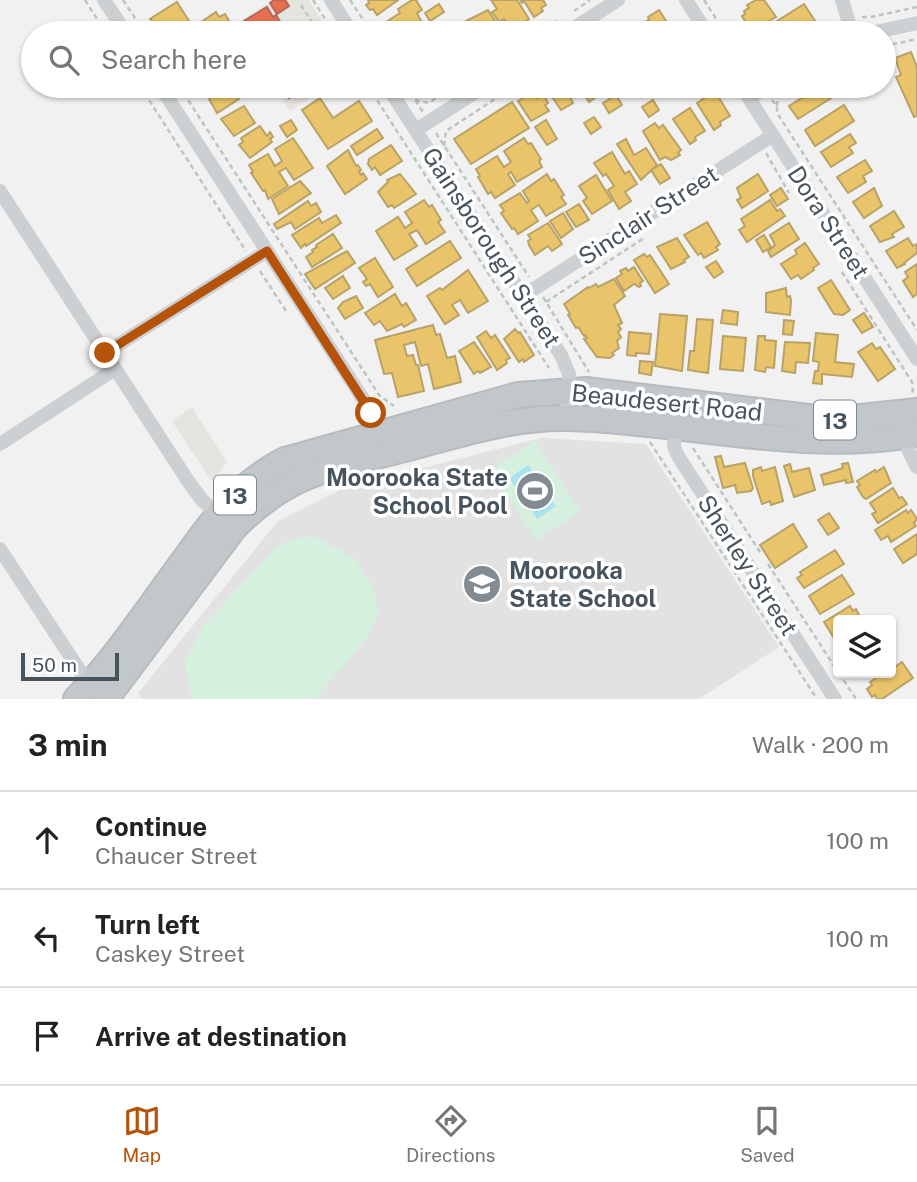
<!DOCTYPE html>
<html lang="en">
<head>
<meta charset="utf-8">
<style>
  body { margin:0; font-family:"Public Sans",sans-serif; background:#f6f6f6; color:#222 }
  .controls { position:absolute; right:21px; bottom:21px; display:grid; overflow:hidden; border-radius:7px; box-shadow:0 2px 5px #0004 }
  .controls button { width:63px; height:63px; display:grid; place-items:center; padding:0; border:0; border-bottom:2px solid #e0e0e0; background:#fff; color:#222; font:35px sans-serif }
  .scale { position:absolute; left:21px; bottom:18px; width:98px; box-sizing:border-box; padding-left:7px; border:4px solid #47545d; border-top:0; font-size:19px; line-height:24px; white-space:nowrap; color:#47545d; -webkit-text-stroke:5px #fff; paint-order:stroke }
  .stop { position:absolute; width:21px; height:21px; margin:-16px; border:5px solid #b45309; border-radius:50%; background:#fff }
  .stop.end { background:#b45309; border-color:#fff; box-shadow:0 2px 7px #0008 }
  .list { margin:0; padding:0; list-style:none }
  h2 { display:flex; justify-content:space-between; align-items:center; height:91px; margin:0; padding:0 28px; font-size:30px }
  h2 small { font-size:23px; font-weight:400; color:#767676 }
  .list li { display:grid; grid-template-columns:46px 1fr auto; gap:21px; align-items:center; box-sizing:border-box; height:98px; padding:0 28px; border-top:2px solid #e0e0e0 }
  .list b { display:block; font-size:26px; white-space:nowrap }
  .list p { margin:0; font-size:23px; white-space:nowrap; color:#767676 }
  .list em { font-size:23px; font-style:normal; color:#767676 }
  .icon { flex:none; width:38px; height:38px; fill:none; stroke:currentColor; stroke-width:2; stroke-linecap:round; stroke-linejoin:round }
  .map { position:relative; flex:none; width:917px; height:699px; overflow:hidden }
  .search { position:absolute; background:#fff; box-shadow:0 2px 5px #0004; left:21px; right:21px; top:21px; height:77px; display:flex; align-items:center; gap:18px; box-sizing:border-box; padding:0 24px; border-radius:38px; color:#767676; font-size:26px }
  .sheet { height:385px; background:#fff }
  nav { display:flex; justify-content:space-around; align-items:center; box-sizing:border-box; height:98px; border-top:2px solid #e0e0e0; background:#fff; font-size:19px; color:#767676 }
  nav a { display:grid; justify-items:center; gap:4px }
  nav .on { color:#b45309 }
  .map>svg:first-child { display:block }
</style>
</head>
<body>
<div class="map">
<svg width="917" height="699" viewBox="0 0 917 699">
  <rect width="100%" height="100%" fill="#f1f1f1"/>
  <!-- commercial -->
  <g fill="#e5e4df">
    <polygon points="273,0 309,0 330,33 240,33 235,25"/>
    <polygon points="274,86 329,86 290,111"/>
    <polygon points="192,407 227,462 212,482 172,421"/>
  </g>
  <!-- education -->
  <polygon fill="#e3e2e3" points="541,438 646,444 779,647 699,699 142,699 138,693 278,521 344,488"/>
  <!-- green -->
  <g fill="#d5f0de">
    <polygon points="535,441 580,511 536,540 490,470"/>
    <polygon points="313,536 354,558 374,589 378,612 369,635 315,699 194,699 188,687 185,662 203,626 276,547 295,538"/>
  </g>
  <!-- water -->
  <polygon fill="#aae3ee" points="528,465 556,506 537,519 509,478"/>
  <!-- homes -->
  <g fill="#e9c46a" stroke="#b8a266" stroke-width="2">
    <polygon points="368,0 398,0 377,15 373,9 370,10 366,5 369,3"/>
    <polygon points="412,0 416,0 422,10 417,13 421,21 402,33 393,33 391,31 389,33 383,24 400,13 398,9"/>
    <polygon points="491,0 517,0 529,19 516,30 514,26 510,28 504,19 499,22 492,12 497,9"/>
    <polygon points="520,0 543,0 546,5 541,8 543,11 534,17 524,1 522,3"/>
    <polygon points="756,0 764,0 776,17 748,33 744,33 738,25 745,21 742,16 745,14 744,11 749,8 747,5"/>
    <polygon points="177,2 189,21 179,28 177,24 163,33 150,19"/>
    <polygon points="439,4 444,12 430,21 425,13"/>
    <polygon points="804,4 817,24 802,33 758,33"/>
    <polygon points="488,10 499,27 494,30 497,33 474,33 466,21"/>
    <polygon points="659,10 674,33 652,33 645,22 649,20 648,17"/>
    <polygon points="216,12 219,17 225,14 229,21 210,33 198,33 194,27"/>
    <polygon points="228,21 235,31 210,33"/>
    <polygon points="911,52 917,67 917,116 914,117 896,77 901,75 895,58"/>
    <polygon points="220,86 235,86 241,95 237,97 239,99 217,113 209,99 213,96 210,92"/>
    <polygon points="545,86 572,86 575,91 570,97 573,103 561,110"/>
    <polygon points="579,86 601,86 602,87 593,93 596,97 589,102"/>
    <polygon points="821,86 849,87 798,119 789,106"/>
    <polygon points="715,91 730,116 720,122 721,125 714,130 697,103"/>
    <polygon points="534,92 537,98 543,94 548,103 545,105 549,111 531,121 518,101"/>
    <polygon points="616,95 622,105 609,113 603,103"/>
    <polygon points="320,98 333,118 359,101 372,121 328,149 302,110"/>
    <polygon points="653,100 659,110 649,117 642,107"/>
    <polygon points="512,102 529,128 471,164 454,139"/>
    <polygon points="844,105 854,121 815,146 805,130"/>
    <polygon points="244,106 255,123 234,136 221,119"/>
    <polygon points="690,108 705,131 695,137 696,140 690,144 673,119"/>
    <polygon points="594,117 601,127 591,134 584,123"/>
    <polygon points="291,120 297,130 287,137 280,126"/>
    <polygon points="546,120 557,139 547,145 535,127"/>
    <polygon points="655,123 659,128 663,125 681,150 678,153 680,155 671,160 665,157 660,160 643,131"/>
    <polygon points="260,126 267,136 270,132 273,137 270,139 272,142 250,158 239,145 243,142 241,138"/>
    <polygon points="377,129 383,138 357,155 351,146"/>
    <polygon points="850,134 856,143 849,147 853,153 831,167 821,152"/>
    <polygon points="293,138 313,168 294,180 286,168 279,172 288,186 268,199 265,190 263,191 251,173 253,172 249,165 268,154 275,166 282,161 275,149"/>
    <polygon points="524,138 528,144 531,143 541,159 539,161 542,167 517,182 511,172 508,174 515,185 495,198 491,192 488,194 478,177 480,176 476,169 497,156 504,167 511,162 504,151"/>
    <polygon points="626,139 634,155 646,148 657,165 641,180 617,144"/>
    <polygon points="391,145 402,161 380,175 375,167 372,170 368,164 369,159"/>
    <polygon points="348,150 356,166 358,165 361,170 359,172 361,175 363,173 367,179 345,194 327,166"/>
    <polygon points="612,152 625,174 629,171 637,184 625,192 631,201 619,209 608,190 614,186 606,174 603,176 594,163"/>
    <polygon points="865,160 872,171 863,176 866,182 848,193 837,177"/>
    <polygon points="661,164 670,178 660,184 651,170"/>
    <polygon points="400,174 416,194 394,208 392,205 388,207 378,192 388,182 387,180"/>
    <polygon points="547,174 551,181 554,179 564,195 561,197 566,204 546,216 539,205 531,210 538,221 518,234 514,228 512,229 501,213 504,211 500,205 520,193 527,203 529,201 523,191"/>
    <polygon points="758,174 768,191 742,208 737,200 741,198 737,188"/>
    <polygon points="596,175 612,201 592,214 583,201 587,198 579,186"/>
    <polygon points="300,181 311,193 279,214 272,199"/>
    <polygon points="781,188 788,199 777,206 770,195"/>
    <polygon points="874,188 882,206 864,218 853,202"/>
    <polygon points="424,200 429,207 432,205 441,220 438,222 445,232 426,244 417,230 409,234 417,246 394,260 376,231 398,217 405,228 412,223 405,212"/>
    <polygon points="770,200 777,211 780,209 785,216 747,242 739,230 745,226 741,219"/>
    <polygon points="308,201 311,206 316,203 321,212 295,229 291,222 277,229 274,224"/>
    <polygon points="579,204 589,220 576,227 566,212"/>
    <polygon points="894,211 904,227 892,234 894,237 880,242 870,226"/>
    <polygon points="563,213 573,229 561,238 550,221"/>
    <polygon points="336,215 341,223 306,246 305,244 301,248 292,235 319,218 322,223"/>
    <polygon points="707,222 720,244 716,247 718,250 704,258 701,253 698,255 684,235"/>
    <polygon points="548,223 562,244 552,251 548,246 535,255 529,245 528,241 531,239 528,235"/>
    <polygon points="789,223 799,239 771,257 768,251 775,245 770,235"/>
    <polygon points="333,234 342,248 312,267 306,257 313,252 312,250 317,247 316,245"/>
    <polygon points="764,235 771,247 763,252 756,240"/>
    <polygon points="677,238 689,257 684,260 685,262 671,269 657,247"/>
    <polygon points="908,238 913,246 917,244 917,253 904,263 905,264 897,268 886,251"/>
    <polygon points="450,241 461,258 417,286 406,269"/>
    <polygon points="805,243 819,264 813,268 814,270 801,279 798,275 791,279 781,264 797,254 795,250"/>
    <polygon points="347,251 355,263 315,289 305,274"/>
    <polygon points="644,254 647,257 650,255 669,284 655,293 634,260"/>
    <polygon points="375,258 393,287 378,297 370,284 366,286 363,282 367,279 359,268"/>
    <polygon points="716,261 723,272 714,278 706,267"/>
    <polygon points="917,264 917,294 913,297 903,281 908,277 905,272"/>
    <polygon points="634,267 643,281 640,283 641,286 639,287 634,284 624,291 616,278 622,274 620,271 626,268 628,271"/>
    <polygon points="468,270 488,301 468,313 460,300 452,305 459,315 445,324 427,296 440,288 442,290"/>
    <polygon points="343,276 350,288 333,299 325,288"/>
    <polygon points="614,279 625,296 614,305 622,323 618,325 621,329 618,332 621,337 617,341 619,348 612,353 614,355 610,358 597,357 584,339 587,338 585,335 584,336 578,327 576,328 568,315 570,314 564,304 588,287 589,288 596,284 598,287"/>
    <polygon points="831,280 850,310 843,315 834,314 818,288"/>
    <polygon points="786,288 787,297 790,296 791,300 790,315 766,312 766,293"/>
    <polygon points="395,294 402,306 406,303 416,320 404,327 402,324 387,331 380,321 374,325 365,313"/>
    <polygon points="356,296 363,308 345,319 338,308 343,302"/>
    <polygon points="723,310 738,312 737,325 721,323"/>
    <polygon points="864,313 873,327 862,333 853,320"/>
    <polygon points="660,314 687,316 682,371 655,366"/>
    <polygon points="697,319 713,320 708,373 688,370 690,351 694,351"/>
    <polygon points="784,320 794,321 792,335 783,334"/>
    <polygon points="433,325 436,335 440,334 447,358 455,356 461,382 434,389 428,364 421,366 415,342 404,345 407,356 413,355 416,365 418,365 424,391 398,397 392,373 384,374 375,340"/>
    <polygon points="515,329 518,333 520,332 534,355 524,362 523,359 519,362 504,339"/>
    <polygon points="486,331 491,338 495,335 510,358 506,360 507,363 497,370 477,337"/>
    <polygon points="629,332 651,334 649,354 636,353 636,356 627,355"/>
    <polygon points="816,333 838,335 835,362 854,364 852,377 822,374 822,384 813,383 815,371 818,371 819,362 813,361"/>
    <polygon points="723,336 746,338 743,371 720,369"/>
    <polygon points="758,336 765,336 765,340 776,341 774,368 766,367 765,372 755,370"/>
    <polygon points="474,342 491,367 480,373 478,371 474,374 459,351"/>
    <polygon points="785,342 810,343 808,363 796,362 795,373 782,371"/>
    <polygon points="872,343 876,349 880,347 895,369 878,381 858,352"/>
    <polygon points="640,361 653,362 651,375 639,373"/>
    <polygon points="721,456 724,467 745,463 753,488 751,491 737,493 735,485 723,488 715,457"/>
    <polygon points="848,463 853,482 846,483 846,480 824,485 821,475 843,468 842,464"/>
    <polygon points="790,464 792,472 809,468 815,490 794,497 784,466"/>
    <polygon points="761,467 762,471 775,467 783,501 771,505 770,501 762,504 753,476 753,470"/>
    <polygon points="884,467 891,483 866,499 863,497 857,487 860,485 857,481 875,470 876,472"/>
    <polygon points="893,488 899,498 902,497 907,504 878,523 872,514 876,512 870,503"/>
    <polygon points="906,510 908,513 911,510 917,519 914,523 916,526 891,542 888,536 881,540 875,530"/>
    <polygon points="829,513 839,528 828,535 818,520"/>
    <polygon points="793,524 807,547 775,568 760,545"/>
    <polygon points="917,534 917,554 903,563 894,549"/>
    <polygon points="835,550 844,564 804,588 797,578 802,575 800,572"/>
    <polygon points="842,575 854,594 820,614 809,596"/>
    <polygon points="850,606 853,611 856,609 861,619 838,620 838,635 834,638 824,622"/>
    <polygon points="902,662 913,678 882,699 877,699 875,695 872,697 867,689 872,685 870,682 884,673 891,673 891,670"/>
  </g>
  <!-- shops -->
  <g fill="#e76f51" stroke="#b76755" stroke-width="2">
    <polygon points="274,0 285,0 289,6 277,14 270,3"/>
    <polygon points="267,7 273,17 276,15 282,25 279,26 284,33 248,33 243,24 244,21"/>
    <polygon points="281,86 302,86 304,88 289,98"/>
  </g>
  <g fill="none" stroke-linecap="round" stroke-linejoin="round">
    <defs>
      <g id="trunk">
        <path d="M76 699C117 657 149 607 184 560 214 518 238 484 285 460L518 395 586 390 833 420 917 411"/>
        <path d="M106 699 234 528C285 476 324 469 393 452 450 438 510 416 569 418 685 421 802 455 917 434"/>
      </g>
    </defs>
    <!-- trunk casing -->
    <use href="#trunk" stroke="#b5bbc0" stroke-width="28"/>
    <!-- path -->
    <g stroke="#bac6c1" stroke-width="2.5" stroke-dasharray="5 3.5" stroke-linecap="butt">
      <polyline points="85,0 106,33"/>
      <polyline points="123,0 145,33"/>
      <polyline points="313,0 334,33"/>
      <polyline points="350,0 372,33"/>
      <polyline points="704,0 725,33"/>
      <polyline points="301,5 319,33"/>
      <polyline points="574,11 590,0"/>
      <polyline points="862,17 871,17 917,7"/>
      <polyline points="303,33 314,26"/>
      <polyline points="323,33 332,27"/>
      <polyline points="539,33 559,20"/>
      <polyline points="816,33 827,26 836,24"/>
      <polyline points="884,46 917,39"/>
      <polyline points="140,86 246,251"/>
      <polyline points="179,86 379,395 394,406"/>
      <polyline points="368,86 549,368"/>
      <polyline points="406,86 423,112"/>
      <polyline points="415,100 429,103 455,86"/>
      <polyline points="772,100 777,106 777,113 917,330"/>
      <polyline points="777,106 778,96 794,86"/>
      <polyline points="436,133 529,277"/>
      <polyline points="444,146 446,131 515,86"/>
      <polyline points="766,153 789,193"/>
      <polyline points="260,271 288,314"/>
      <polyline points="842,272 912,382 913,394"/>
      <polyline points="543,297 589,372"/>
      <polyline points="546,302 644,238"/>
      <polyline points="650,442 817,699"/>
      <polyline points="693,448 760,552"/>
      <polyline points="768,564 838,672"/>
      <polyline points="839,673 856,699"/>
    </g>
    <!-- minor -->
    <g stroke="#ccd0d2" stroke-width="14">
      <polyline points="104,0 126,33"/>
      <polyline points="331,0 352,33"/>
      <polyline points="686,0 707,33"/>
      <polyline points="842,0 852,33"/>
      <polyline points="566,33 618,0"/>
      <polyline points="871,33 917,23"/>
      <polyline points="160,86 367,405 378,433"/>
      <polyline points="387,86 561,355 569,374 567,418"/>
      <polyline points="741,86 917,359"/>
      <polyline points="749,98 767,86"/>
      <polyline points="416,130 485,86"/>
      <polyline points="0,191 188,481 202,500 222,518"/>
      <polyline points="523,296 773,135"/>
      <polyline points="105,353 267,251"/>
      <polyline points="675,427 674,447 678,456 835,699"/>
      <polyline points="904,429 908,449 917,467"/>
      <polyline points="0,444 115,369"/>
      <polyline points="0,549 80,671 91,683"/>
    </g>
    <!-- trunk -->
    <use href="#trunk" stroke="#c2c7ca" stroke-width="24"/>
  </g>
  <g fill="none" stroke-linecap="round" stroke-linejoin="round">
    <!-- route -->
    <polyline stroke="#b45309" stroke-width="9" points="105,353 267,251 371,413"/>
  </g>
  <!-- icons -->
  <defs>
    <symbol id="stadium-disc" viewBox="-11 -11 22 22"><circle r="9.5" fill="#828b91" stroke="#fff"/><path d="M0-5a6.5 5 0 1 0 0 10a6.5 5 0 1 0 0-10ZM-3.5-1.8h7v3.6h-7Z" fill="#fff"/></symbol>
    <symbol id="school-disc" viewBox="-11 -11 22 22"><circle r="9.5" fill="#828b91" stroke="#fff"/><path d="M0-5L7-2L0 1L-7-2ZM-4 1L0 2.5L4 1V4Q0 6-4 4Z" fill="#fff"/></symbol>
  </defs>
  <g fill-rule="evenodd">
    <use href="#stadium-disc" x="513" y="469" width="44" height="44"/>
    <use href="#school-disc" x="460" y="562" width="44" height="44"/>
  </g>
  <g text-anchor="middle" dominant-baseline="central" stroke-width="7" stroke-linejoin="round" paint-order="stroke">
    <!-- shield labels -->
    <g fill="#fff" stroke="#7e878e" stroke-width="2">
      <rect x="814" y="400.5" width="42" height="39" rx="5"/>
      <rect x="214" y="475.5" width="42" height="39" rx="5"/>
    </g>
    <g font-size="23" font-weight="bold" fill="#47545d">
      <text x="835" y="420">13</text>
      <text x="235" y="495">13</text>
    </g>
    <!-- street labels -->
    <g font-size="24" fill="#47545d" stroke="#fff">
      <text transform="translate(648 215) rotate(-33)">Sinclair Street</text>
      <text transform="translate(829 222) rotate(57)">Dora Street</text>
      <text transform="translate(492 247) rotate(57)">Gainsborough Street</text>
      <text transform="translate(667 402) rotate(6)">Beaudesert Road</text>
      <text transform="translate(748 565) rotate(57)">Sherley Street</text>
    </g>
    <!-- poi labels -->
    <g font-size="24" font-weight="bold" fill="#47545d" stroke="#fff" text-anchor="end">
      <text x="508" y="477">Moorooka State<tspan x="508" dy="28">School Pool</tspan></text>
      <text x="509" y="570" text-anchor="start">Moorooka<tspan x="509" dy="28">State School</tspan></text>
    </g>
  </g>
</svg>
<div class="controls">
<button><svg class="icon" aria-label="layers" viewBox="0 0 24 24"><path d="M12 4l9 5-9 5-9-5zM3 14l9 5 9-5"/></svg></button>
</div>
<div class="scale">50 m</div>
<div class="stop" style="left:371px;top:413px"></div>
<div class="stop end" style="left:105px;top:353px"></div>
<div class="search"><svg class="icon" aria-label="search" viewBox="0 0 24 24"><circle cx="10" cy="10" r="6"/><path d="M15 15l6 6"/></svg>Search here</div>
</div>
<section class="sheet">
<h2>3 min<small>Walk · 200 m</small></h2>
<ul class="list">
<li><svg class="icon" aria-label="ahead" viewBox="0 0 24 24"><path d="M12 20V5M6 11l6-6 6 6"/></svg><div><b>Continue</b><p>Chaucer Street</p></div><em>100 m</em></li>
<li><svg class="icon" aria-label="left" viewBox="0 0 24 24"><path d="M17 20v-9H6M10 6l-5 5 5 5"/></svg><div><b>Turn left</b><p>Caskey Street</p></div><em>100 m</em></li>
<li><svg class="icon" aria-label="arrive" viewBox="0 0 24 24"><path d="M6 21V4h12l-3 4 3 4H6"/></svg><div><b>Arrive at destination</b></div></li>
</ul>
</section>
<nav>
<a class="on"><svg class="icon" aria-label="map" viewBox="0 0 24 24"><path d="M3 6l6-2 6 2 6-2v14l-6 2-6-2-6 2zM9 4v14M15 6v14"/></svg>Map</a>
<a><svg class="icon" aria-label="directions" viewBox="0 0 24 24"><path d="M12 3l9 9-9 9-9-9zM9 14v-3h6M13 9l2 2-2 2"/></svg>Directions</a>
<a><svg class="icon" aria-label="saved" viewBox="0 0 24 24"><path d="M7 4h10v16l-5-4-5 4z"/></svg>Saved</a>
</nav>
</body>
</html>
